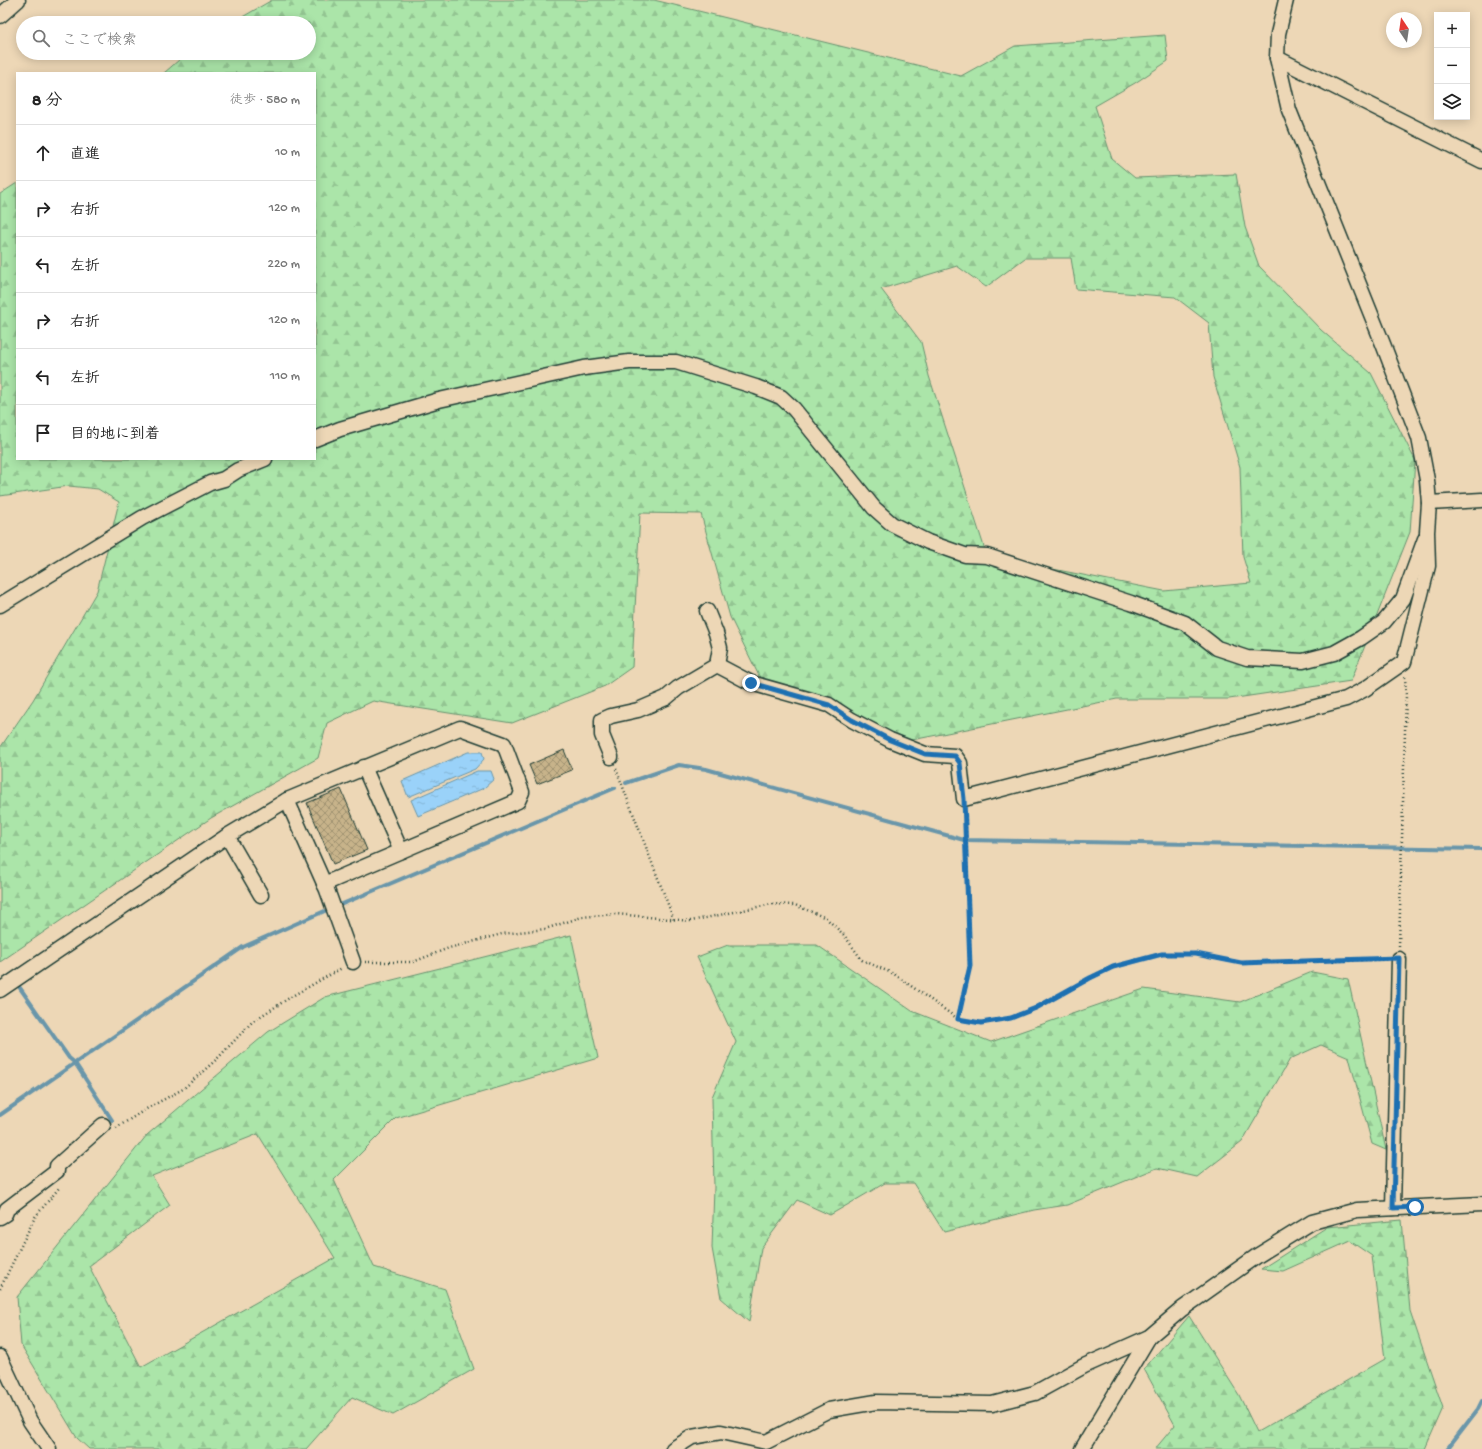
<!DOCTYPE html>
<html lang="ja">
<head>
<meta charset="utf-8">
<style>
  body { margin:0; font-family:"Gochi Hand","Klee One",sans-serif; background:#f6f6f6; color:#222 }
  .controls { position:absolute; right:12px; top:12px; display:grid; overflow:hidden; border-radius:0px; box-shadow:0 2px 10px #0003 }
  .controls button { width:36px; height:36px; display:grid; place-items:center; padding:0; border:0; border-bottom:1px solid #e0e0e0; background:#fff; color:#222; font:20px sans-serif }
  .compass { position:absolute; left:1386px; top:12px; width:36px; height:36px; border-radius:50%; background:#fff; box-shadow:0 2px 10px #0003; rotate:347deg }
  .stop { position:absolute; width:12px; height:12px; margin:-9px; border:3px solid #1f6fb2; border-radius:50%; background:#fff }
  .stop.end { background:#1f6fb2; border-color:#fff; box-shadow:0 1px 4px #0008 }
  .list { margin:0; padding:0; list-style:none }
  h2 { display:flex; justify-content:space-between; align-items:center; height:52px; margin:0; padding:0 16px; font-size:17px }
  h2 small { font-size:13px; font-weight:400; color:#767676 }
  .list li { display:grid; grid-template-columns:26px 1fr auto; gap:12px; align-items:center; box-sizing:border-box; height:56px; padding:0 16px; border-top:1px solid #e0e0e0 }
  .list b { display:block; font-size:15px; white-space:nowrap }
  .list em { font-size:13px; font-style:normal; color:#767676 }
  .icon { flex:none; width:22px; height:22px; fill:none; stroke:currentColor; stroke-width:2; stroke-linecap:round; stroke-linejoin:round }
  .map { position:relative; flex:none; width:1482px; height:1449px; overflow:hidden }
  .search { position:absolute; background:#fff; box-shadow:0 2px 10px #0003; left:16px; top:16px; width:300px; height:44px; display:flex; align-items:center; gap:10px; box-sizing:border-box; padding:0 14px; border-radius:22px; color:#767676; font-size:15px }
  .panel { position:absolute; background:#fff; box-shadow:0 2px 10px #0003; left:16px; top:72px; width:300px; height:388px; border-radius:0px }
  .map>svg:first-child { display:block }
</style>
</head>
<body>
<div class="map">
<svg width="1482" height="1449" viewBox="0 0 1482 1449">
  <defs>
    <pattern id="forest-firs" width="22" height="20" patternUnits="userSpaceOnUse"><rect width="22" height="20" fill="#abe5a9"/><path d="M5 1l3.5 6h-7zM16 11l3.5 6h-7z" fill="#93c592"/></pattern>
    <pattern id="water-ripples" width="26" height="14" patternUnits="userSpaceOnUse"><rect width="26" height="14" fill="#9ad2f9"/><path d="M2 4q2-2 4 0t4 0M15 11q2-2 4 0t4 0" fill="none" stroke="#84b5d6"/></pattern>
    <pattern id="building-cross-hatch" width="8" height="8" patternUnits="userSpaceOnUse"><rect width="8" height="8" fill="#c7b38a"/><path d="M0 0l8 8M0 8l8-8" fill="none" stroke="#a19372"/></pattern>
  </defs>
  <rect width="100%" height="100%" fill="#edd7b6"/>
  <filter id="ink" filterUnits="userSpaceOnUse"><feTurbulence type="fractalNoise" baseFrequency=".025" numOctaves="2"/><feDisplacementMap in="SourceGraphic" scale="8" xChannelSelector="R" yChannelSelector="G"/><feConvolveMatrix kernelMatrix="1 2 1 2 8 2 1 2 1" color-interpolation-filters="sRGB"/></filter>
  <g filter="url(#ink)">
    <!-- forest -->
    <g fill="url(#forest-firs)" stroke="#65916e" fill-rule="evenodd">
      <path d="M272 0H654L961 76 1015 46 1165 35 1168 61 1135 83 1095 106 1112 159 1135 178 1236 174 1245 227 1259 266 1321 330 1371 373 1415 460 1410 532 1351 681 1229 699H1117L907 741 762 682 730 617 701 514 640 513 632 667 605 686 512 723 373 701 327 723 318 758 211 818 0 962V748L33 700 97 591 119 502 98 489 69 486 0 496V194L17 183V459H315V73H164L187 53H309V23H232ZM1025 258H1071L1076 289 1175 297 1209 323 1213 377 1240 467 1243 557 1251 583 1164 591 987 556 929 376 921 342 881 289 957 266 986 287Z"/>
      <path d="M571 935 598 1058 396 1118 334 1180 374 1267 445 1289 474 1369 393 1415 352 1397 306 1449H89L77 1438 21 1345 17 1297 147 1135 268 1032 325 997ZM258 1134 335 1258 141 1367 89 1266 170 1205 152 1176Z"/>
      <polygon points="728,945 817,945 912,1011 991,1042 1144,989 1240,1002 1312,972 1348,979 1386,1150 1372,1144 1349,1057 1321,1045 1290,1059 1242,1142 1197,1177 1157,1168 1067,1205 1034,1210 944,1232 913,1183 885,1183 830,1215 797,1200 761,1248 749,1322 721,1298 712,1248 714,1187 712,1097 736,1042 697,957"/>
      <polygon points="1402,1220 1410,1311 1443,1408 1425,1449 1155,1449 1175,1425 1144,1369 1189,1316 1239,1395 1257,1432 1385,1359 1372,1256 1350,1241 1283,1271 1261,1269 1327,1227"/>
    </g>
    <!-- water -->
    <g fill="url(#water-ripples)" stroke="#6996aa">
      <polygon points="468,752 482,752 484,759 475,769 408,797 402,781"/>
      <polygon points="477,771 491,771 494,779 484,788 418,816 411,800"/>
    </g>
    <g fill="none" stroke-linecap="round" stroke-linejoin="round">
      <!-- stream -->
      <g stroke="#6996aa" stroke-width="4">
        <polyline points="626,783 679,765 706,769 964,840 1482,849"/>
        <polyline points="340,905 615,788"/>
        <polyline points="20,988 69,1058 75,1063 112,1120"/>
        <polyline points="0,1115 243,947 327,910"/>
        <polyline points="1447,1449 1478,1409 1482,1401"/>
      </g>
    </g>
    <!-- building -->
    <g fill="url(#building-cross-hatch)" stroke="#1f3d34">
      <polygon points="564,750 572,770 537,784 529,765"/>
      <polygon points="341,789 367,850 333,864 307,803"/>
    </g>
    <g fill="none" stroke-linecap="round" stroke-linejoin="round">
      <defs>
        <g id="minor">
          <polyline points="0,16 18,0"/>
          <polyline points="1277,58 1482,161"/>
          <polyline points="315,439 340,429 439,400 584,368 629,362 676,362 756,387 781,397 794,409 874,508 892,524 928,542 965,555 987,556 1131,603 1185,623 1217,648 1247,658 1303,661 1334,653 1361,638 1384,622 1403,599 1425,539"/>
          <polyline points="1429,503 1482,500"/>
          <polyline points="0,605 142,518 210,483 224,479 238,470 265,459"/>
          <polyline points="707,611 716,633 720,648 717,665"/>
          <polyline points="611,757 602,735 602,720 611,716 638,710 666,698 678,688 717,665 751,683 829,705 852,720 890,740 925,754 955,756 960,763 964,799 1346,699 1365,689 1404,662 1428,566 1427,532 1429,503 1427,480 1419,438 1383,344 1289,110 1277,58 1278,34 1286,0"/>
          <polyline points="364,767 401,851"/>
          <polyline points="287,800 327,890 353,962"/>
          <polyline points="227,836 261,895"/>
          <polyline points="0,990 227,836 287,800 460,728 504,744 522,792 518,801 324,884"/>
          <polyline points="1393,1208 1399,959"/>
          <polyline points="0,1217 5,1214 7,1209 57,1171 57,1166 103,1125"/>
          <polyline points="0,1357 30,1421 49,1449"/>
          <polyline points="673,1449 692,1437 721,1432 766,1442 829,1410 876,1402 992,1404 1035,1393 1084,1366 1149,1337 1182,1309 1257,1256 1312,1222 1357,1210 1482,1204"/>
          <polyline points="1082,1449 1149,1337"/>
        </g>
      </defs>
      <!-- minor casing -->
      <use href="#minor" stroke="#1f3d34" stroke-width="17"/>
      <!-- path -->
      <g stroke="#1f3d34" stroke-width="2.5" stroke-dasharray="1 3" stroke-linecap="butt">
        <polyline points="616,769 674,920"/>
        <polyline points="1399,946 1406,695 1405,677"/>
        <polyline points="365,962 413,962 449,948 502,934 545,929 582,917 616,914 691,921 772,904 795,905 826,918 844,935 862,960 894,974 958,1019 981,1023 1011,1018 1036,1008 1090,978 1113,967 1162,954 1196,954 1241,963 1386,959"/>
        <polyline points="958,1019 970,966 965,811"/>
        <polyline points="116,1128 148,1108 183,1089 217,1059 253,1021 294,995 342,968"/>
        <polyline points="0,1289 35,1217 59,1188"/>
      </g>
      <!-- minor -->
      <use href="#minor" stroke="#edd7b6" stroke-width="14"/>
    </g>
  </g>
  <g fill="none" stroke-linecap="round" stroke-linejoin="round" filter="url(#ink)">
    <!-- route -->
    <polyline stroke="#1f6fb2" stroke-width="5" points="751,683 829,705 852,720 890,740 925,754 955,756 960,763 964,799 970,966 958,1019 981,1023 1011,1018 1036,1008 1090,978 1113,967 1162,954 1196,954 1241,963 1399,958 1393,1208 1415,1207"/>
  </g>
</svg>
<div class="controls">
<button>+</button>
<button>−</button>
<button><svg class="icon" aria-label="layers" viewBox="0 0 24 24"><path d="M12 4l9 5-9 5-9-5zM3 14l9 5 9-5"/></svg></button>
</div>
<svg class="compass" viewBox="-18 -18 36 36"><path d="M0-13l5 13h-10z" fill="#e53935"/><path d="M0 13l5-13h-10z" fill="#767676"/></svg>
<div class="stop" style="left:1415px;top:1207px"></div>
<div class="stop end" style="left:751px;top:683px"></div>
<div class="search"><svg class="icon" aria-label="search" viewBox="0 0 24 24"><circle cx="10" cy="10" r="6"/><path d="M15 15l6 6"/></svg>ここで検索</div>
<section class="panel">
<h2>8 分<small>徒歩 · 580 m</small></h2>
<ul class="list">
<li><svg class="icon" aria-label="ahead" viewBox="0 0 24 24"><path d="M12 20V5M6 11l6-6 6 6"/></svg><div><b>直進</b></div><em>10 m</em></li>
<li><svg class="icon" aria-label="right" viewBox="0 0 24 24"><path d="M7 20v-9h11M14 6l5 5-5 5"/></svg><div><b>右折</b></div><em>120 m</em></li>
<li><svg class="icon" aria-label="left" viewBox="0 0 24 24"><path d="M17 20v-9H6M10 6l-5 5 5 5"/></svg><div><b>左折</b></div><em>220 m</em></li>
<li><svg class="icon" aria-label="right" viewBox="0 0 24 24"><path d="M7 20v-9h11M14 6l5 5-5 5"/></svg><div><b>右折</b></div><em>120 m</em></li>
<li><svg class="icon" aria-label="left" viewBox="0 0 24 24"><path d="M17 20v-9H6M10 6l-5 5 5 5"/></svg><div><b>左折</b></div><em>110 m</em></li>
<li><svg class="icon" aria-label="arrive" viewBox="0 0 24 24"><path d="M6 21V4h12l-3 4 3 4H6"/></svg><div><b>目的地に到着</b></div></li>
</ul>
</section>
</div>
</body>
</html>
